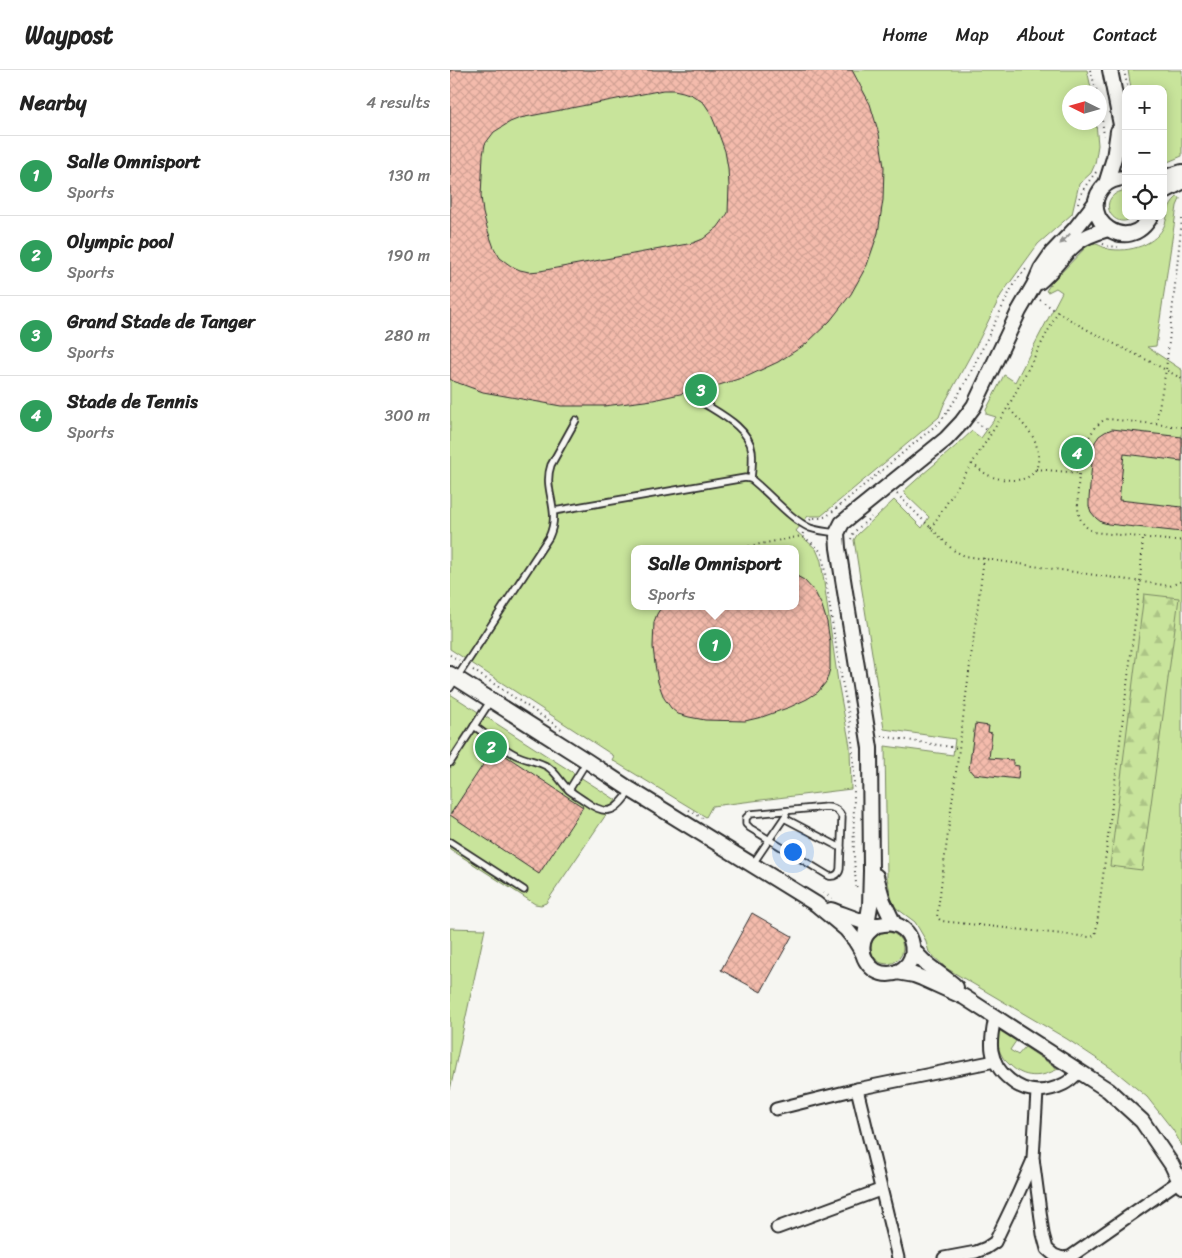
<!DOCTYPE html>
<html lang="en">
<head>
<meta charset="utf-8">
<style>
  body { margin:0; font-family:Sriracha,sans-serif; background:#f6f6f6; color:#222 }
  .controls { position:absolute; right:15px; top:15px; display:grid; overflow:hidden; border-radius:10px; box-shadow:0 2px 12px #0003 }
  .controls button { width:45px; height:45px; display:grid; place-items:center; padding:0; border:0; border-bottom:1px solid #e0e0e0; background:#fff; color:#222; font:25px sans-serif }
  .compass { position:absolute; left:612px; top:15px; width:45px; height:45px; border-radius:50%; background:#fff; box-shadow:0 2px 12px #0003; rotate:275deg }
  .you { position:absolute; left:342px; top:781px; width:18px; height:18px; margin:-12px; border:4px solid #fff; border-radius:50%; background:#1a73e8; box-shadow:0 0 0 8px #1a73e833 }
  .badge { display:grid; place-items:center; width:32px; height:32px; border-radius:50%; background:#c8321e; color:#fff; font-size:16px; font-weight:700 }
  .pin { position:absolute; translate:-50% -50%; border:2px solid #fff; box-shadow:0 1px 5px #0006 }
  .popup { position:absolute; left:181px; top:475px; width:168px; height:65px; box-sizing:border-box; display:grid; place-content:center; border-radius:10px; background:#fff; filter:drop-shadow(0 1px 4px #0005); font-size:16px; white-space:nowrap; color:#767676 }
  .popup b { font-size:19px; color:#222 }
  .popup::after { content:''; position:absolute; left:50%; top:100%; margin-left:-10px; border:10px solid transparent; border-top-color:#fff }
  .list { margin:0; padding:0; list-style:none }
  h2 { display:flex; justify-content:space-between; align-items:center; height:65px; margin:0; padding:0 20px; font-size:21px }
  h2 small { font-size:16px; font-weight:400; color:#767676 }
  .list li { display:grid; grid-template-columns:32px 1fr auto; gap:15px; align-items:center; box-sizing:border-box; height:80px; padding:0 20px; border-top:1px solid #e0e0e0 }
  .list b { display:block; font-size:19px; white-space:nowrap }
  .list p { margin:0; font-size:16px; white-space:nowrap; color:#767676 }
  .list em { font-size:16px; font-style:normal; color:#767676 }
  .icon { flex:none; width:28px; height:28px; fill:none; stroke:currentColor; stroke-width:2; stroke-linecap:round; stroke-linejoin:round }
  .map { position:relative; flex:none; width:732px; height:1188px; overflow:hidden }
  header { display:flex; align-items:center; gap:30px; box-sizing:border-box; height:70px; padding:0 25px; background:#fff; border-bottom:1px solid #e0e0e0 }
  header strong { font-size:24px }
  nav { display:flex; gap:28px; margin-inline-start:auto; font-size:18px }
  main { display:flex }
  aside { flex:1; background:#fff }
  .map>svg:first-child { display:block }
</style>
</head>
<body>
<header>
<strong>Waypost</strong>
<nav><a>Home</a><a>Map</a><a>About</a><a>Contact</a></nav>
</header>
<main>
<aside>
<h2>Nearby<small>4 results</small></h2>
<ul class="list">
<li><span class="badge" style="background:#2e9e5b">1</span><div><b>Salle Omnisport</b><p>Sports</p></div><em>130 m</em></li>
<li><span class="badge" style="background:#2e9e5b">2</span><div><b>Olympic pool</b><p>Sports</p></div><em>190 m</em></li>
<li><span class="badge" style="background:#2e9e5b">3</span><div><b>Grand Stade de Tanger</b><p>Sports</p></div><em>280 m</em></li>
<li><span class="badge" style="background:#2e9e5b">4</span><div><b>Stade de Tennis</b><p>Sports</p></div><em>300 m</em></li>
</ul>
</aside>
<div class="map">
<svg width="732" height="1188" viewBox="0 0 732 1188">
  <defs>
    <pattern id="forest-firs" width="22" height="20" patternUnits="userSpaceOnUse" patternTransform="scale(1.25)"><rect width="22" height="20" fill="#c8e49b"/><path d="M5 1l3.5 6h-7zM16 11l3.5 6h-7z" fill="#acc486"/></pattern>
    <pattern id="building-cross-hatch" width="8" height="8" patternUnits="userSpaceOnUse" patternTransform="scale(1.25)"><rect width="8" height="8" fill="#f4bbac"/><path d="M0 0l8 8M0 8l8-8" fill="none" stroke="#d1a194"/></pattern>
  </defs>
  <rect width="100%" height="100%" fill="#f6f6f2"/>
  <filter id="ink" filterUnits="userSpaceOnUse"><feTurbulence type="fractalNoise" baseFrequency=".02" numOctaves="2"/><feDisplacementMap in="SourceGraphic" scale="10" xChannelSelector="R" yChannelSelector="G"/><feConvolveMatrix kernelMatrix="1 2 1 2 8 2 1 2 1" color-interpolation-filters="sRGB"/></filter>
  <g filter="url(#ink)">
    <!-- grass -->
    <g fill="#c8e49b" stroke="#7a8863" fill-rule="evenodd">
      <path d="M0 0H637L642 22H620V52L646 53 648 75 645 94 641 103 629 114 622 144 588 174 551 225 530 268 494 334 489 347 371 446H358L346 461 366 479 371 491 388 612 400 676 401 719 262 736 256 747 162 690 164 686 0 579ZM185 479H345V536H185Z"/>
      <polygon points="678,0 732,0 732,86 713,94 713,19 681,19"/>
      <path d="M672 121H676V146H684C665 164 644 129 672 121Z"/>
      <path d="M727 127 730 128V129L727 136 706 276 697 277 732 300V1076L723 1060 697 1027 664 1000 617 969 496 898 479 882 475 869 465 852 445 837 442 831 437 808 435 676 503 685 505 669 434 659 404 470 407 465 444 430 472 458 479 447 454 423V421C476 400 501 382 522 361L531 368 546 347 536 344V340L554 305 556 306 565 312 612 222 606 218 598 222 596 221 601 213 640 173C647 173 652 177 658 179 679 183 707 175 715 154 719 142 717 136 727 127Z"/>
      <polygon points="0,624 166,730 96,833 91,835 85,834 0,779"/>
      <polygon points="0,858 35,859 0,1020"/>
      <circle cx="437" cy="878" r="16"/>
      <path d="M547 959 566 971 560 980 568 985 575 977 608 999C591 1008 574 1009 560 995 557 992 554 990 552 986 547 978 547 968 547 959Z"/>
    </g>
    <!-- forest -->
    <polygon fill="url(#forest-firs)" stroke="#7a8863" points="694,524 729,528 692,800 660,796"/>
    <!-- building -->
    <g fill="url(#building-cross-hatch)" stroke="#2b2b2b" fill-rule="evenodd">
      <path d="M0 0H402L420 34 429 64 434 97 433 130 428 163 417 195 401 224 380 251 356 274 328 292 298 306 266 316 203 330 154 336H111L33 322 3 311 0 309ZM213 20H224L233 22 242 25 254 33 260 42 267 59 275 81 278 98 279 116 278 143 268 157 253 169 243 173 90 201 79 202 70 200 61 196 50 188 44 178 38 161 33 143 31 126 33 85 35 74 44 62 60 52 70 48Z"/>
      <polygon points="662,359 732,367 732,391 674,384 669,430 732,437 732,462 658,454 651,452 646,448 641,442 639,436 639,429 643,380 645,372 649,366 655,362"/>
      <polygon points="345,505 354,510 365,522 372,536 377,552 380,572 380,599 376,612 368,622 357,629 340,637 312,647 295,651 255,650 239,647 228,644 221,638 214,628 208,612 205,594 203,577 204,552 207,544 212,536 345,536"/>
      <polygon points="525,654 539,656 538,662 542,663 539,688 563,690 563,695 569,696 568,709 523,704 519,699"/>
      <polygon points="44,678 133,737 89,804 0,745"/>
      <polygon points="302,843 342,866 311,922 271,900"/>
    </g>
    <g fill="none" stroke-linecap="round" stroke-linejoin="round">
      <defs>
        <g id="service">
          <path d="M250 331C268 343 299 357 302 381 303 390 302 400 301 409"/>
          <path d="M104 441 295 408 301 409C319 423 340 449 360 458 369 461 378 462 387 463"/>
          <path d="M0 618 99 467C112 439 92 421 101 395L126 350"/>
          <path d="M24 656C38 666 51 677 66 685 76 690 88 691 98 697 107 703 111 713 119 720 124 724 129 727 135 731 158 748 166 741 181 720"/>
          <polyline points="0,693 41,630"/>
          <polyline points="119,720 137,691"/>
          <path d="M376 737C384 737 389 740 392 747L390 799C389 804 385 807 379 806L300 758 296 754V748L300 744Z"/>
          <polyline points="334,748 391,778"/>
          <polyline points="0,772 74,820"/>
          <polyline points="302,795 336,745"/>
        </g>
        <g id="minor">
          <path d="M545 947C543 958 540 970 542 981 544 993 551 1003 560 1010 576 1024 596 1023 614 1014 620 1011 625 1006 629 1002"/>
          <polyline points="407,1019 448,1188"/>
          <polyline points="587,1022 583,1088 593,1164 597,1179 604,1185 612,1188 620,1187 729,1111"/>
          <polyline points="326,1039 407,1019 545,991"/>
          <polyline points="327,1158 430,1120"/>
          <polyline points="494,1188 526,1182 536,1178 545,1172 568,1124 583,1090"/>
        </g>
        <g id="tertiary">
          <polyline points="660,0 676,80"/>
          <path d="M676 108C666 108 658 111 652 118 628 148 678 188 701 146"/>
          <polyline points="713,108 732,102"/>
          <polyline points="656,114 664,88 668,61"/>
          <polyline points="713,122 732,112"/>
          <path d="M589 212C604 200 613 183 628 172 637 165 648 162 658 159"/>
          <polyline points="0,604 137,691 181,720 366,834 396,859 405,870 413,883"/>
          <polyline points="426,806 433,831 444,854"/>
          <path d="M381 840C395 845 409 851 424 855 431 856 437 852 443 854 461 858 468 880 458 894 453 900 446 904 438 904 419 904 406 882 416 865 419 861 423 858 427 855"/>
          <polyline points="415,866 420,836 421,801 420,678 388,478 387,463 392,453 496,369 512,352 524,336 569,241 584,215 591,199 602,183 625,159 646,132"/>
          <path d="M463 879C475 897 491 903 506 917"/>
          <polyline points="447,902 464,905 472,908 514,927 658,1020 692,1051 722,1095 732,1116"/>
        </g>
      </defs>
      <!-- service casing -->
      <use href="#service" stroke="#2b2b2b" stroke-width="9"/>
      <!-- minor casing -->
      <use href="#minor" stroke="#2b2b2b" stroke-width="15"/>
      <!-- tertiary casing -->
      <use href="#tertiary" stroke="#2b2b2b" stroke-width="18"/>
      <!-- path -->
      <g stroke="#2b2b2b" stroke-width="2" stroke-dasharray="1 4" stroke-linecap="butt">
        <polyline points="640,0 647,22"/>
        <polyline points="674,0 678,19"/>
        <polyline points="650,31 654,66"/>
        <path d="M628 133C631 120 639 111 647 101"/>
        <polyline points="714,144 719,132"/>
        <polyline points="653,174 657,176 668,177"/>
        <polyline points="590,230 608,242"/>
        <polyline points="527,352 540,364"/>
        <polyline points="706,353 716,300 732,149"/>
        <path d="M732 357 658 349C646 351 636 371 633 382 629 395 625 436 630 448 633 455 637 458 643 462L726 471 732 470"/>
        <path d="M522 394C527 397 532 402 538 405 546 409 556 410 565 410 589 409 592 391 585 371 581 361 565 346 558 337"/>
        <polyline points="586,399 629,403"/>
        <polyline points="447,424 503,480 515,486 720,516 732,511"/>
        <polyline points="360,450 362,448 371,448 377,446 491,351 507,327 520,304 564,213 577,198"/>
        <path d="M481 458 558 337 608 242C647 268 691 285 732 309"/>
        <path d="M353 463 352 466C360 472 370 477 373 487 378 529 385 570 392 611 396 631 401 652 402 672 407 721 400 771 407 821"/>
        <polyline points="401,469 404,462 421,447"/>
        <polyline points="284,479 352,466"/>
        <polyline points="534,488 487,847 491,851 639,867 644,866 646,862 690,512 693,468"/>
        <polyline points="0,585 9,590"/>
        <polyline points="23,600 113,660"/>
        <polyline points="431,666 508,678"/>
        <polyline points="239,740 256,750"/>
        <polyline points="373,823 382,828"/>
      </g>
      <!-- service -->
      <use href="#service" stroke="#f6f6f2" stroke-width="5.5"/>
      <!-- minor -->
      <use href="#minor" stroke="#f6f6f2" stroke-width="11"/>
      <!-- tertiary -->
      <use href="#tertiary" stroke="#f6f6f2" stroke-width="14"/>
    </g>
    <!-- one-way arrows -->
    <defs><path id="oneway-solid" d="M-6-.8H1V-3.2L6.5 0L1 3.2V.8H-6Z" transform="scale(1.25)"/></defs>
    <use fill="#90908e" href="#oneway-solid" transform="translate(615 169) rotate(134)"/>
  </g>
</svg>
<div class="controls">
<button>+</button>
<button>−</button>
<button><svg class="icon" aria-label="locate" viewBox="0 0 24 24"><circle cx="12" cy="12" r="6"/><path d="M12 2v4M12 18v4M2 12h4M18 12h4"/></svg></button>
</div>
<svg class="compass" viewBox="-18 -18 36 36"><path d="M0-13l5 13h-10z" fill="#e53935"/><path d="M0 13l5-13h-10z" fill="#767676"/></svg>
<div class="you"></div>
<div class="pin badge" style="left:265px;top:575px;background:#2e9e5b">1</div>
<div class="popup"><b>Salle Omnisport</b>Sports</div>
<div class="pin badge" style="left:41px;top:677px;background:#2e9e5b">2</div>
<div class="pin badge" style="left:251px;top:320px;background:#2e9e5b">3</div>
<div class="pin badge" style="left:627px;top:383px;background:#2e9e5b">4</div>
</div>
</main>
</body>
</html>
